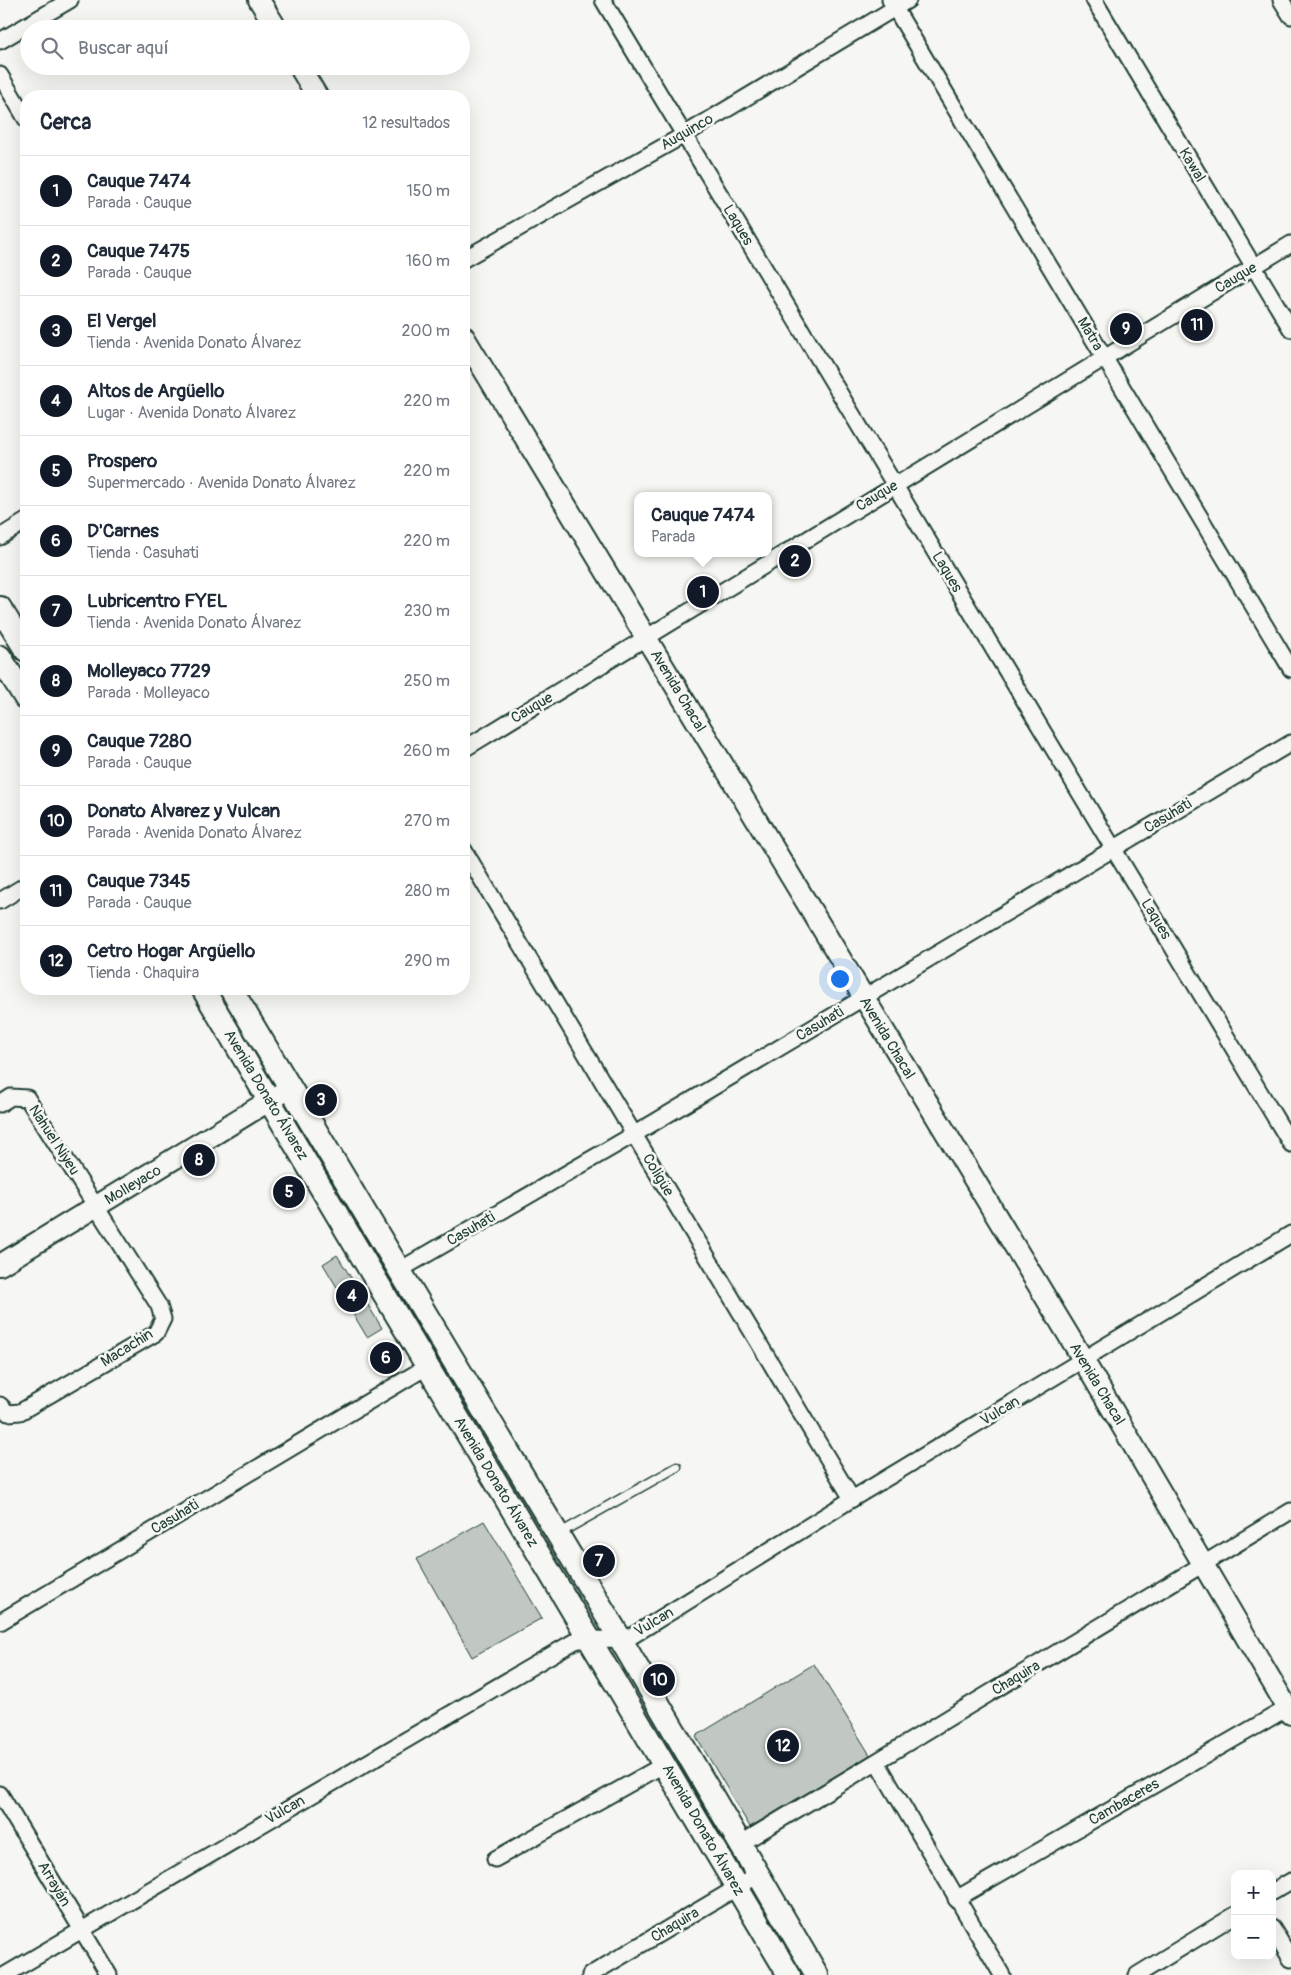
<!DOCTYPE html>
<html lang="es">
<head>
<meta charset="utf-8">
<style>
  body { margin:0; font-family:Pangolin,sans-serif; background:#f6f6f7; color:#1f2937 }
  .controls { position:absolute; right:15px; bottom:15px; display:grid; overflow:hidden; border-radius:10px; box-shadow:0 5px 20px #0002 }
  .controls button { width:45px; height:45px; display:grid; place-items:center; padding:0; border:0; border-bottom:1px solid #e0e1e3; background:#fff; color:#1f2937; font:25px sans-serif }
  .you { position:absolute; left:839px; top:978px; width:18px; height:18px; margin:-12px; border:4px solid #fff; border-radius:50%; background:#1a73e8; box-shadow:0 0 0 8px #1a73e833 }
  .badge { display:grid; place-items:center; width:32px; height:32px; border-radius:50%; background:#111827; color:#fff; font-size:16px; font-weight:700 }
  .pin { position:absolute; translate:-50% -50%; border:2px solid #fff; box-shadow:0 1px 5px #0006 }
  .popup { position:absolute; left:634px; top:492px; width:138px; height:65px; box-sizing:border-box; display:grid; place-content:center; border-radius:10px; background:#fff; filter:drop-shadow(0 1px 4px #0005); font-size:16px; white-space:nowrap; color:#747a83 }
  .popup b { font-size:19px; color:#1f2937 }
  .popup::after { content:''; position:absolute; left:50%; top:100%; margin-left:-10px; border:10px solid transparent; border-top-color:#fff }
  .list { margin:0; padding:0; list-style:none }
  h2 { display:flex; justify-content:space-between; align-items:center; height:65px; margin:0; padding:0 20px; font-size:21px }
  h2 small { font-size:16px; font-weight:400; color:#747a83 }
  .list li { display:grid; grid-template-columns:32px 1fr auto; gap:15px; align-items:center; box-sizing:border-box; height:70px; padding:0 20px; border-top:1px solid #e0e1e3 }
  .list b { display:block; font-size:19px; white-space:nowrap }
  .list p { margin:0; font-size:16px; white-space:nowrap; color:#747a83 }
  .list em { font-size:16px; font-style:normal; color:#747a83 }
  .icon { flex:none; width:28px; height:28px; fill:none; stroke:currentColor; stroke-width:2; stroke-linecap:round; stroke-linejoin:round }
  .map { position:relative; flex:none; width:1291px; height:1975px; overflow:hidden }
  .search { position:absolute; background:#fff; box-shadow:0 5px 20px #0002; left:20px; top:20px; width:450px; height:55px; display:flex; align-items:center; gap:12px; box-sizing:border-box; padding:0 18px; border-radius:28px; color:#747a83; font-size:19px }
  .panel { position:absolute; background:#fff; box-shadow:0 5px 20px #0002; left:20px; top:90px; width:450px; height:905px; border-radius:20px }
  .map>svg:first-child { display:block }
</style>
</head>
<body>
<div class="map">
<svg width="1291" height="1975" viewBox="0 0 1291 1975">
  <rect width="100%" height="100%" fill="#f6f6f2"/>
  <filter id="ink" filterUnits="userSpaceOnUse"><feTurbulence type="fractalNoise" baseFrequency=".02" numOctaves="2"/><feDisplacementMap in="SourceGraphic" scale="10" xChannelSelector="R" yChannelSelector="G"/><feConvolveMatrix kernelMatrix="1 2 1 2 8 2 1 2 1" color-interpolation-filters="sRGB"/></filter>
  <g filter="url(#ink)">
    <!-- building -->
    <g fill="#c1c8c3" stroke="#1f3d34">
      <polygon points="337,1255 382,1328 367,1337 323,1264"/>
      <polygon points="484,1521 542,1618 472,1657 417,1559"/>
      <polygon points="814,1664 870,1755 750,1827 696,1736"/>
    </g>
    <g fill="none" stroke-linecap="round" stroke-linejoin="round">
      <defs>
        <polyline id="service" points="560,1533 677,1467"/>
        <g id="minor">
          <polyline points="603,0 1291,1144"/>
          <polyline points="890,0 1291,669"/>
          <polyline points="1094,0 1291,329"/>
          <polyline points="1281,0 1291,16"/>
          <polyline points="0,41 70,0"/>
          <polyline points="0,75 26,119"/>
          <polyline points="464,259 684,135 908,0"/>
          <polyline points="0,537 26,521"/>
          <polyline points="464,749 1291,244"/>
          <polyline points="464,850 852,1499"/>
          <polyline points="0,901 26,885"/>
          <polyline points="0,1104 11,1097 27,1098 159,1306 163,1319 156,1333 20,1412 8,1413 0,1405"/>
          <polyline points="398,1271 633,1135 1291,743"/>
          <polyline points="0,1622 428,1366"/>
          <polyline points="877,1762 1002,1975"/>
          <polyline points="0,1794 109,1975"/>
          <polyline points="740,1844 1291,1511"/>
          <polyline points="495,1859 665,1764"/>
          <polyline points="1272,1892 1291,1881"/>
          <polyline points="956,1899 1291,1706"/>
          <polyline points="1272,1928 1291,1959"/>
          <path d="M5 1975 575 1641C594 1636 613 1643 632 1636L852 1499 1291 1234"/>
          <polyline points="590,1975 758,1875"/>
          <polyline points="1137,1975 1235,1915"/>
        </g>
        <g id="secondary">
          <polyline points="259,0 277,29"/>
          <polyline points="299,66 317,96"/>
          <polyline points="464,337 1075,1346 1291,1714"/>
          <polyline points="0,1265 290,1088"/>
        </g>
        <g id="primary">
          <polyline points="0,608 26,650"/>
          <polyline points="0,657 26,699"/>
          <polyline points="203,989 789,1975"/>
          <polyline points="231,989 621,1640 817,1975"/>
        </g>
      </defs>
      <!-- service casing -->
      <use href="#service" stroke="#1f3d34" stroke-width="11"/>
      <!-- minor casing -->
      <use href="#minor" stroke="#1f3d34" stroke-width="19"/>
      <!-- secondary casing -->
      <use href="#secondary" stroke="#1f3d34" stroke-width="24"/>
      <!-- primary casing -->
      <use href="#primary" stroke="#1f3d34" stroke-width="26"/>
      <!-- service -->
      <use href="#service" stroke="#f6f6f2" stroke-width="8"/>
      <!-- minor -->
      <use href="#minor" stroke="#f6f6f2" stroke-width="15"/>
      <!-- secondary -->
      <use href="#secondary" stroke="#f6f6f2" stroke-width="20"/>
      <!-- primary -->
      <use href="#primary" stroke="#f6f6f2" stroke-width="22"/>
    </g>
  </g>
  <g text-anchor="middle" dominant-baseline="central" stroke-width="5" stroke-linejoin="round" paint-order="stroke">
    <!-- street labels -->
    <g font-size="15" fill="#1f3d34" stroke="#f6f6f2">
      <text transform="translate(687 132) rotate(-30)">Auquinco</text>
      <text transform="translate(1192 165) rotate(59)">Kawal</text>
      <text transform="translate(738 225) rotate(59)">Laques</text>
      <text transform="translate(1236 278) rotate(-31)">Cauque</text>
      <text transform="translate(1090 334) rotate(59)">Matra</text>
      <text transform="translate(877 496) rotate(-31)">Cauque</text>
      <text transform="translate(947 572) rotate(59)">Laques</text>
      <text transform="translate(678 691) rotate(59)">Avenida Chacal</text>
      <text transform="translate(532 708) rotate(-31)">Cauque</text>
      <text transform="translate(1168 816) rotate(-31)">Casuhati</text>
      <text transform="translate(1156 919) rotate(59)">Laques</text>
      <text transform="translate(820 1024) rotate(-31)">Casuhati</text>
      <text transform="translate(887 1038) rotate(59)">Avenida Chacal</text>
      <text transform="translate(266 1095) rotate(59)">Avenida Donato Álvarez</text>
      <text transform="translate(54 1140) rotate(57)">Nahuel Niyeu</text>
      <text transform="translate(658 1175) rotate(59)">Coligüe</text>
      <text transform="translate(133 1185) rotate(-31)">Molleyaco</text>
      <text transform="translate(471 1229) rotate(-30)">Casuhati</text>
      <text transform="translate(127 1348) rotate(-32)">Macachin</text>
      <text transform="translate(1097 1384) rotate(59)">Avenida Chacal</text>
      <text transform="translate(1000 1411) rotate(-31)">Vulcan</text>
      <text transform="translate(496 1482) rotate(59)">Avenida Donato Álvarez</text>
      <text transform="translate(175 1517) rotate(-31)">Casuhati</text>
      <text transform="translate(654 1622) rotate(-31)">Vulcan</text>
      <text transform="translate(1016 1678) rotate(-31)">Chaquira</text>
      <text transform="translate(1124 1802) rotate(-30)">Cambaceres</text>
      <text transform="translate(285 1810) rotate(-30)">Vulcan</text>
      <text transform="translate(703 1830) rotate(60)">Avenida Donato Álvarez</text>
      <text transform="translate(54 1884) rotate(59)">Arrayán</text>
      <text transform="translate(675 1925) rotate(-31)">Chaquira</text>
    </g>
  </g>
</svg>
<div class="controls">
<button>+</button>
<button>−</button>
</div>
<div class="you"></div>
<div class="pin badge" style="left:703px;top:592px">1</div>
<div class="popup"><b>Cauque 7474</b>Parada</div>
<div class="pin badge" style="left:795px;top:561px">2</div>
<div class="pin badge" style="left:321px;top:1100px">3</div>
<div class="pin badge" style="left:352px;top:1296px">4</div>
<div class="pin badge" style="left:289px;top:1192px">5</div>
<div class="pin badge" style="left:386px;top:1358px">6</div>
<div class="pin badge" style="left:599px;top:1561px">7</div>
<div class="pin badge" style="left:199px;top:1160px">8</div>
<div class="pin badge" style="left:1126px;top:329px">9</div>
<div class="pin badge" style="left:659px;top:1680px">10</div>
<div class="pin badge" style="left:1197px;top:325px">11</div>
<div class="pin badge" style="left:783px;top:1746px">12</div>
<div class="search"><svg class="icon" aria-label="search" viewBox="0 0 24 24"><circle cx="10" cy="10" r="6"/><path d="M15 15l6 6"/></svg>Buscar aquí</div>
<section class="panel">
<h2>Cerca<small>12 resultados</small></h2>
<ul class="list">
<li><span class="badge">1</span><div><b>Cauque 7474</b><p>Parada · Cauque</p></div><em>150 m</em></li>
<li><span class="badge">2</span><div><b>Cauque 7475</b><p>Parada · Cauque</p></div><em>160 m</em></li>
<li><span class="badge">3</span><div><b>El Vergel</b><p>Tienda · Avenida Donato Álvarez</p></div><em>200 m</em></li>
<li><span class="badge">4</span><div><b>Altos de Argüello</b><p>Lugar · Avenida Donato Álvarez</p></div><em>220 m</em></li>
<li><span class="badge">5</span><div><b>Prospero</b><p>Supermercado · Avenida Donato Álvarez</p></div><em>220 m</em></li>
<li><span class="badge">6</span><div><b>D'Carnes</b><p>Tienda · Casuhati</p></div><em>220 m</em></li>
<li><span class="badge">7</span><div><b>Lubricentro FYEL</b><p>Tienda · Avenida Donato Álvarez</p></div><em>230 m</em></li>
<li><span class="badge">8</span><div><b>Molleyaco 7729</b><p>Parada · Molleyaco</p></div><em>250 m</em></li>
<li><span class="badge">9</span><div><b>Cauque 7280</b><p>Parada · Cauque</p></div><em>260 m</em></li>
<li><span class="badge">10</span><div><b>Donato Alvarez y Vulcan</b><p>Parada · Avenida Donato Álvarez</p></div><em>270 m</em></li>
<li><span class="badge">11</span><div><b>Cauque 7345</b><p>Parada · Cauque</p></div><em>280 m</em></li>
<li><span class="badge">12</span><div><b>Cetro Hogar Argüello</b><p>Tienda · Chaquira</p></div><em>290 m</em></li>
</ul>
</section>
</div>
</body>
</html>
